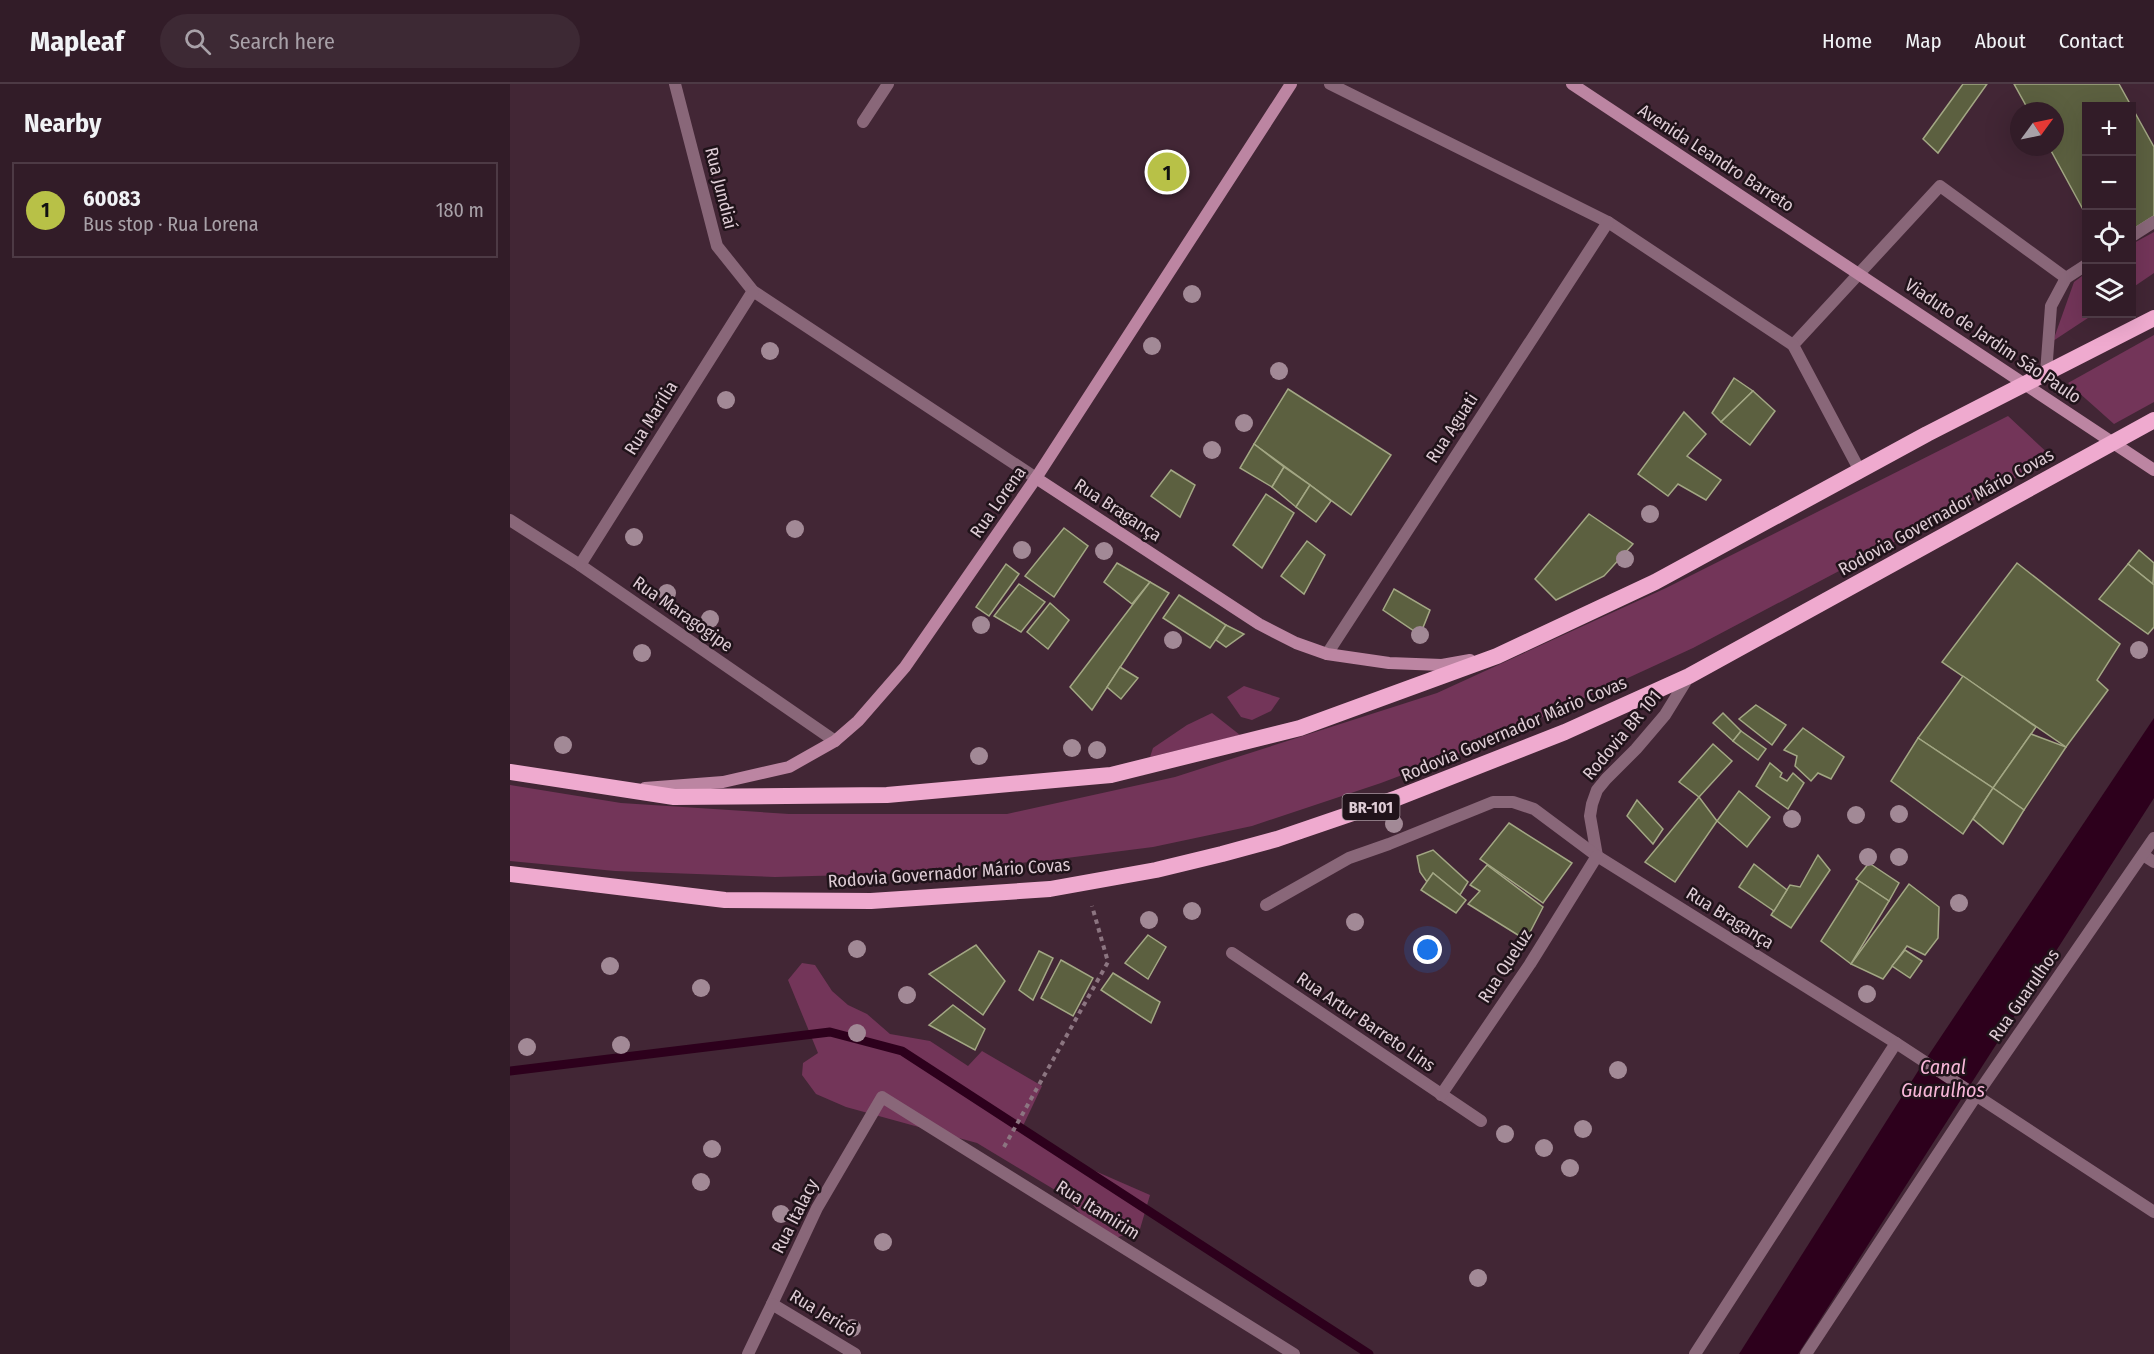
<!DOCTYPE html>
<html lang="en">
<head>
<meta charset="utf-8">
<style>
  body { margin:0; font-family:"Fira Sans Condensed",sans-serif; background:#3d2934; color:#f1f3f6 }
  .controls { position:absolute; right:18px; top:18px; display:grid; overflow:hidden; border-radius:0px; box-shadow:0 6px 24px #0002 }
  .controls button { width:54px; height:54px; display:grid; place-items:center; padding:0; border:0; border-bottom:2px solid #4d3a45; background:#321c28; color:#f1f3f6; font:30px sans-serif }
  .compass { position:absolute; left:1500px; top:18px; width:54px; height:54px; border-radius:50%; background:#321c28; box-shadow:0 6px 24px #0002; rotate:57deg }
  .you { position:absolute; left:918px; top:866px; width:21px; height:21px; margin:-15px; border:4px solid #fff; border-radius:50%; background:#1a73e8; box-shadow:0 0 0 9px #1a73e833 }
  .badge { display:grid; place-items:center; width:39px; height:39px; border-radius:50%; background:#b8c147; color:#111; font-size:20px; font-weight:700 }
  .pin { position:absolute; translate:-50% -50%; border:3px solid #fff; box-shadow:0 2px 6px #0006 }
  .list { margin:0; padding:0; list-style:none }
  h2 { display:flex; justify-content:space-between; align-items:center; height:78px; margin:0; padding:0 24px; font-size:26px }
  h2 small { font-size:20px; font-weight:400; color:#a8a1a8 }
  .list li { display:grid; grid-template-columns:39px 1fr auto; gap:18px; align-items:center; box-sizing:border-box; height:96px; margin:0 12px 12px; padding:0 12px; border:2px solid #4d3a45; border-radius:0px }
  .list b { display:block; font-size:22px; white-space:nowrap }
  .list p { margin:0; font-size:20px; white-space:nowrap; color:#a8a1a8 }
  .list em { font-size:20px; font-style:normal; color:#a8a1a8 }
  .icon { flex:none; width:33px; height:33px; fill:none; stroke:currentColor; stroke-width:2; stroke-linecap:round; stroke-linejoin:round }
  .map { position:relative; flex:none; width:1644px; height:1270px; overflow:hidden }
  header { display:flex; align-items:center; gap:36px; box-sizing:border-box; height:84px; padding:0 30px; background:#321c28; border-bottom:2px solid #4d3a45 }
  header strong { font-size:28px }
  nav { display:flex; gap:33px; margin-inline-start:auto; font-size:21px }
  .search { width:420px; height:54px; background:#3d2934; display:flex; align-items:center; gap:15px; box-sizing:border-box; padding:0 21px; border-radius:33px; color:#a8a1a8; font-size:22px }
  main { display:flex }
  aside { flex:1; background:#321c28 }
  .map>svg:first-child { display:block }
</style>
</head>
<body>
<header>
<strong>Mapleaf</strong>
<div class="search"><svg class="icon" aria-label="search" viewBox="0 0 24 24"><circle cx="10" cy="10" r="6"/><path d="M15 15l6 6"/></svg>Search here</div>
<nav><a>Home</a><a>Map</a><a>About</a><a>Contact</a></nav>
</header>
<main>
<aside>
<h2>Nearby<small></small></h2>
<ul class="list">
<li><span class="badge">1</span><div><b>60083</b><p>Bus stop · Rua Lorena</p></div><em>180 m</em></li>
</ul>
</aside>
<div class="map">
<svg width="1644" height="1270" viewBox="0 0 1644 1270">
  <rect width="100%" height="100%" fill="#422635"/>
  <!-- green -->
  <g fill="#733559">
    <polygon points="1644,148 1644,189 1622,204 1622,160"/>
    <polygon points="1576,189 1576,230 1584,230 1543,257 1564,198"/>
    <polygon points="1644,251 1644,318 1604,340 1558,299"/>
    <polygon points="1498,332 1543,374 1183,564 974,660 871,699 742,742 643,763 533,777 378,790 265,793 105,787 0,777 0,701 111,719 279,730 497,730 665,693 927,609 1156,504"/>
    <polygon points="734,602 770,614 761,627 742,636 731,633 717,613"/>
    <polygon points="702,629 730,651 640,673 643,664 677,641"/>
    <polygon points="292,879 305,881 322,907 338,921 357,930 380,950 420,957 458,982 472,967 532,1002 512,1044 553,1073 640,1111 630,1145 595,1158 555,1112 467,1059 336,1023 306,1010 292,991 293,979 308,969 278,896"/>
  </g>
  <!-- water -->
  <polygon fill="#2d001c" points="1644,634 1644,714 1288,1270 1229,1270 1410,984"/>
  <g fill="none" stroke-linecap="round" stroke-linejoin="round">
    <!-- stream -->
    <polyline stroke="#2d001c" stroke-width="9" points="0,987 320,948 392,967 859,1270"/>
  </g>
  <!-- building -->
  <g fill="#5c6040" stroke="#a3a784" stroke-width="1.5">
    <polygon points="1453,0 1477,0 1428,69 1413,55"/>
    <polygon points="1504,0 1609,0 1644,63 1644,132 1622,146 1622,22 1576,22 1576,131 1539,63 1545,63 1545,27 1519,27"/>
    <polygon points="1224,294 1243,307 1211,338 1202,329"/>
    <polygon points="778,305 881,371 841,431 744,360"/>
    <polygon points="1243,307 1265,327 1240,361 1211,338"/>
    <polygon points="1174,328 1196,350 1177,372 1211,396 1196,416 1168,400 1158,412 1128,390"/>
    <polygon points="744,360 774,383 762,403 730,384"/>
    <polygon points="774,383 800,401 786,423 762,403"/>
    <polygon points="661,386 685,401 670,433 641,412"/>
    <polygon points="800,401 821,417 806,438 786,423"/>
    <polygon points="756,410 784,429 752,484 723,461"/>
    <polygon points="1079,430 1123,460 1094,492 1046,516 1025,495"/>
    <polygon points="554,444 578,462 544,513 515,492"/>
    <polygon points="797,457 815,471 794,510 771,492"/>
    <polygon points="1629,466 1644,479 1643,500 1618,480"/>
    <polygon points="607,479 640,498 622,520 594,498"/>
    <polygon points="1507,479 1610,560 1587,596 1598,606 1556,663 1432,578"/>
    <polygon points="496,480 509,490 479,532 466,523"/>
    <polygon points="1618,480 1644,501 1644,543 1638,550 1589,515"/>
    <polygon points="640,498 659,509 582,626 560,603"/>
    <polygon points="509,500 535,518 511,548 484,532"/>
    <polygon points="884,505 920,526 910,551 873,526"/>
    <polygon points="669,511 716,541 700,564 653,534"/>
    <polygon points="540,519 559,536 538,565 517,548"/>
    <polygon points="716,541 734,550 716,563 706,556"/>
    <polygon points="610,583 628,594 611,615 597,603"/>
    <polygon points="1453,592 1526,643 1483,704 1408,654"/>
    <polygon points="1246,621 1276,641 1262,661 1229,635"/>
    <polygon points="1213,629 1231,647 1223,657 1203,639"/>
    <polygon points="1293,644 1334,673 1321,695 1308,689 1301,697 1285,682 1287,672 1274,666"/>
    <polygon points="1231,647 1256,665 1248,676 1223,657"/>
    <polygon points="1521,650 1556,663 1514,726 1483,704"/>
    <polygon points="1408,654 1483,704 1453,750 1381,697"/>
    <polygon points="1203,660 1222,677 1189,713 1169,698"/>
    <polygon points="1260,679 1272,689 1270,693 1277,697 1283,689 1294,699 1278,725 1246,702"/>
    <polygon points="1483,704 1514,726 1493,760 1463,735"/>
    <polygon points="1229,707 1260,733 1237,763 1207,737"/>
    <polygon points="1189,713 1207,737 1165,798 1135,778"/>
    <polygon points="1127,716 1153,745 1143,760 1117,732"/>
    <polygon points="999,739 1062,779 1033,819 970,775"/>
    <polygon points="923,766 958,798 950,811 923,789 917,798 910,788 907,772"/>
    <polygon points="1308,771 1320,786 1281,844 1261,831 1280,801 1290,803"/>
    <polygon points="1359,779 1389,799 1379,817 1346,795"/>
    <polygon points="1244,780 1277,806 1264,827 1229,803"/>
    <polygon points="977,781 1033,823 1016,856 958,820 970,807 960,801"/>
    <polygon points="923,789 956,816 946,829 911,806"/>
    <polygon points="1349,797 1379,817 1341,880 1311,857"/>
    <polygon points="1399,800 1429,823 1428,854 1415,871 1397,862 1373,895 1341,880"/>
    <polygon points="638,851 656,863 638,895 615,879"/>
    <polygon points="466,861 495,897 473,931 419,890"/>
    <polygon points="1395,866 1412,877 1400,894 1382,882"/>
    <polygon points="529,867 543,874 523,916 509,906"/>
    <polygon points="551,876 583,894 563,932 531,914"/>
    <polygon points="603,889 650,918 641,939 591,906"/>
    <polygon points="443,921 475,945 465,966 419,941"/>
  </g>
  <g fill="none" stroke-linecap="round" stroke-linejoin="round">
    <!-- path -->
    <polyline stroke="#8c7581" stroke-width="4" stroke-dasharray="4.5 4.5" stroke-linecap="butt" points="494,1063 598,878 582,822"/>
    <!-- service -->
    <g stroke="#896779" stroke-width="12">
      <polyline points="1622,152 1644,138"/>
      <polyline points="1283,261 1430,102 1556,194"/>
      <polyline points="1536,289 1541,222 1556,194 1576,181"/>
    </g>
    <!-- minor -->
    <g stroke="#896779" stroke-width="12">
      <polyline points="165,0 207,162 243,207 526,394"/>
      <polyline points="820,0 1098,138 1283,261 1350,387"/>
      <polyline points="353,38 378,0"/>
      <polyline points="0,436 70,481 325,657"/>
      <polyline points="70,481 243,207"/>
      <polyline points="817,570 1098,138"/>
      <polyline points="1633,771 1644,778"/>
      <polyline points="1087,772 1080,732 1082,720 1087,706 1096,695 1126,665 1155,631 1179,592"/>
      <polyline points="756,821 839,774 879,760 983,718 1003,718 1024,725 1087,772 1386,959 1644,1128"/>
      <polyline points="722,869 971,1037"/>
      <polyline points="931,1011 1020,880 1087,772"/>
      <polyline points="262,1220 307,1124 372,1013 784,1270"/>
      <polyline points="1185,1270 1386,959"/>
      <polyline points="1296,1270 1466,1012 1644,754"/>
    </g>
    <!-- tertiary -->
    <polyline stroke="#896779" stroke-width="12" points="238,1270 262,1220 345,1270"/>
    <!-- secondary -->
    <g stroke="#bc85a2" stroke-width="12">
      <polyline points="1062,0 1644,386"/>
      <polyline points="526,394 749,540 786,559 817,570 879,579 932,581 960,576"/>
      <polyline points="135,704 213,698 279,683 325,657 348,637 395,583 526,394 781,0"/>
    </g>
    <!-- trunk -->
    <g stroke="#efaacf" stroke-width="16">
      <polyline points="0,688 164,713 377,711 601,691 790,644 987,572 1145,498 1417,350 1644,234"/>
      <polyline points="0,790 215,816 361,817 540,805 646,786 712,770 767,755 887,714 1055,648 1179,592 1644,336"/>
    </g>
  </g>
  <!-- trees -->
  <g fill="#a28996">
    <circle cx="682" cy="210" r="9"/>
    <circle cx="642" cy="262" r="9"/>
    <circle cx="260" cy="267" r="9"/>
    <circle cx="769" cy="287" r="9"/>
    <circle cx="216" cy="316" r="9"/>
    <circle cx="734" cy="339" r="9"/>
    <circle cx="702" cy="366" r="9"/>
    <circle cx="1140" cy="430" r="9"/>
    <circle cx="285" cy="445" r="9"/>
    <circle cx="124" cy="453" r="9"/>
    <circle cx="512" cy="466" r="9"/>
    <circle cx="594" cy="467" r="9"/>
    <circle cx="1115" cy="475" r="9"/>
    <circle cx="157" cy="509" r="9"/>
    <circle cx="200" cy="535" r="9"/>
    <circle cx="471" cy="541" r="9"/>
    <circle cx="910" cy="551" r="9"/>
    <circle cx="663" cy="556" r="9"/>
    <circle cx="1629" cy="566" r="9"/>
    <circle cx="132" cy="569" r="9"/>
    <circle cx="53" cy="661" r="9"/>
    <circle cx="562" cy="664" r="9"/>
    <circle cx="587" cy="666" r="9"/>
    <circle cx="469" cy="672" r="9"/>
    <circle cx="1389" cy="730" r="9"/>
    <circle cx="1346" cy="731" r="9"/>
    <circle cx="1282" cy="735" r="9"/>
    <circle cx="884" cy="740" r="9"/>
    <circle cx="1358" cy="773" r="9"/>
    <circle cx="1389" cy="773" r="9"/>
    <circle cx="1449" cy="819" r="9"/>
    <circle cx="682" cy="827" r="9"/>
    <circle cx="639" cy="836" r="9"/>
    <circle cx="845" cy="838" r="9"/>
    <circle cx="347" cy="865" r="9"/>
    <circle cx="100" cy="882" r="9"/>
    <circle cx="191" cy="904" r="9"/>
    <circle cx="1357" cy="910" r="9"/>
    <circle cx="397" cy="911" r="9"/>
    <circle cx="347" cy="949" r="9"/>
    <circle cx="111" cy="961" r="9"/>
    <circle cx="17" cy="963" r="9"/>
    <circle cx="1108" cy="986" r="9"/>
    <circle cx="1073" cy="1045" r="9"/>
    <circle cx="995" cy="1050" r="9"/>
    <circle cx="1034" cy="1064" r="9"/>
    <circle cx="202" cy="1065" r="9"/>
    <circle cx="1060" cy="1084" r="9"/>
    <circle cx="191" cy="1098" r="9"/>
    <circle cx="271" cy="1130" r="9"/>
    <circle cx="373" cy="1158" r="9"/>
    <circle cx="968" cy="1194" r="9"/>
    <circle cx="342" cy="1244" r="9"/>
  </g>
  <g text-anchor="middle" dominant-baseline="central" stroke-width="5" stroke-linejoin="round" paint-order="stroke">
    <!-- shield labels -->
    <rect fill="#20131a" stroke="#a5949d" stroke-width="1.5" x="832.5" y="710" width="57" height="26" rx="4.5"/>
    <g font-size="16" font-weight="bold" fill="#deccd5">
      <text x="861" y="723">BR-101</text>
    </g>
    <!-- street labels -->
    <g font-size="18" fill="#deccd5" stroke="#20131a">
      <text transform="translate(1206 74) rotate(33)">Avenida Leandro Barreto</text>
      <text transform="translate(211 104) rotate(76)">Rua Jundiaí</text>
      <text transform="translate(1483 257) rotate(34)">Viaduto de Jardim São Paulo</text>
      <text transform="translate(141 334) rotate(-58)">Rua Marília</text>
      <text transform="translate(942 344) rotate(-57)">Rua Aguati</text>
      <text transform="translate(488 418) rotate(-55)">Rua Lorena</text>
      <text transform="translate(608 426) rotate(33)">Rua Bragança</text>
      <text transform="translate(1436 428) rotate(-29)">Rodovia Governador Mário Covas</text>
      <text transform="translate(173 530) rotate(35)">Rua Maragogipe</text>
      <text transform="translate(1004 645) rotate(-23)">Rodovia Governador Mário Covas</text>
      <text transform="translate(1112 651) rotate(-50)">Rodovia BR 101</text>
      <text transform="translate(439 789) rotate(-4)">Rodovia Governador Mário Covas</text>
      <text transform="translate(1220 834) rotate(32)">Rua Bragança</text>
      <text transform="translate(995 882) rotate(-57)">Rua Queluz</text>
      <text transform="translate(1514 911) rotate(-55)">Rua Guarulhos</text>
      <text transform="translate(856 938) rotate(34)">Rua Artur Barreto Lins</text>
      <text transform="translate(588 1126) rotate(32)">Rua Itamirim</text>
      <text transform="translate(285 1132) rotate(-63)">Rua Italacy</text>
      <text transform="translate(313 1229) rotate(31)">Rua Jericó</text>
    </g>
    <!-- water labels -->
    <g font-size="20" font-style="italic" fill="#f7b6d8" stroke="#20131a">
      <text x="1433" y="983">Canal<tspan x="1433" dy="23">Guarulhos</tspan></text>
    </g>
  </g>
</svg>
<div class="controls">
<button>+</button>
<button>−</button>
<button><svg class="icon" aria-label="locate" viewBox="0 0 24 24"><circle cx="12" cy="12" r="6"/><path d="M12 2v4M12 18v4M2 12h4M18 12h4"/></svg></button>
<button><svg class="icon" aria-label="layers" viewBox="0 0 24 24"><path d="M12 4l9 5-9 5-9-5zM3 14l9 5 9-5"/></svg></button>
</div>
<svg class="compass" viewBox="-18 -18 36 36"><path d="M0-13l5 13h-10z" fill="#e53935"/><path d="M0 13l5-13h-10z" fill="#a8a1a8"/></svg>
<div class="you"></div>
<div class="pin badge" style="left:657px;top:88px">1</div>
</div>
</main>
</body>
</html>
